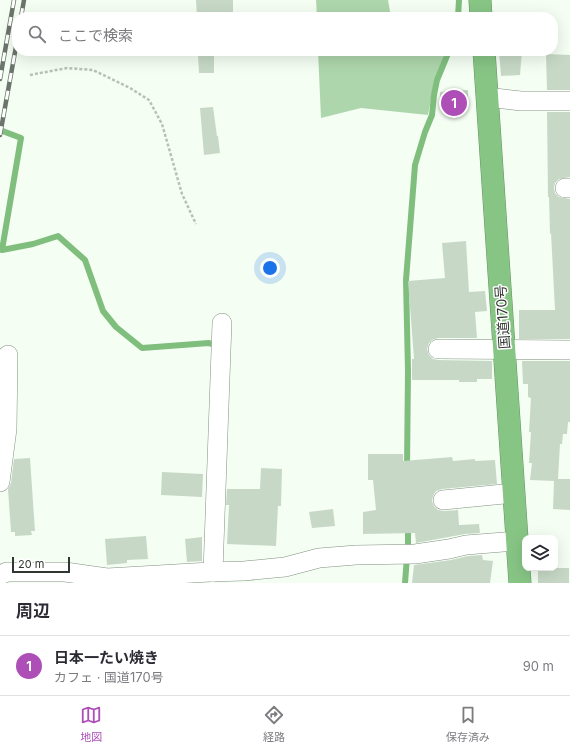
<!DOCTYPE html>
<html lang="ja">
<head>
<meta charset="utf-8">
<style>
  body { margin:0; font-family:Inter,"Noto Sans JP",sans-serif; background:#f7f7f7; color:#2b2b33 }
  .controls { position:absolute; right:12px; bottom:12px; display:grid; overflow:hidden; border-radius:8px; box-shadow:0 4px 16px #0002 }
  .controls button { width:36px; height:36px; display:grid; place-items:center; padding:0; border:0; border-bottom:1px solid #e1e1e2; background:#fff; color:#2b2b33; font:20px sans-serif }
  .scale { position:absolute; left:12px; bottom:10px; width:58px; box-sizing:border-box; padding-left:4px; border:2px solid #303730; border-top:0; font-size:11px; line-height:14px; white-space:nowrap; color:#303730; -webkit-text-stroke:3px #fff; paint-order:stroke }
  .you { position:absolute; left:270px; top:268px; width:14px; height:14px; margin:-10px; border:3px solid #fff; border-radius:50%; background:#1a73e8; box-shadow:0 0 0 6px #1a73e833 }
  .badge { display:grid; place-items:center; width:26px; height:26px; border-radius:50%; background:#ae4fb8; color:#fff; font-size:13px; font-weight:700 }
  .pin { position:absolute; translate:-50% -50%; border:2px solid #fff; box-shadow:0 1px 4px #0006 }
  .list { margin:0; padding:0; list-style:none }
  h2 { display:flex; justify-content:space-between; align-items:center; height:52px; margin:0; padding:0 16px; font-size:17px }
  h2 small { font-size:13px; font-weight:400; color:#7c7c81 }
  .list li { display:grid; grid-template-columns:26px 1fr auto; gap:12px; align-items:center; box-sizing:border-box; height:60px; padding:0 16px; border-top:1px solid #e1e1e2 }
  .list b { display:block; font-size:15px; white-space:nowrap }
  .list p { margin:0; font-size:13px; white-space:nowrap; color:#7c7c81 }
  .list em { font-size:13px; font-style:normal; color:#7c7c81 }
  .icon { flex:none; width:22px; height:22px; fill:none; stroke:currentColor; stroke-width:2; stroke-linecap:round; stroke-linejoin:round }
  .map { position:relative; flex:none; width:570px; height:583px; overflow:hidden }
  .search { position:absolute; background:#fff; box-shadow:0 4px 16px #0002; left:12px; right:12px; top:12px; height:44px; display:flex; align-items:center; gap:10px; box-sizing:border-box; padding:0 14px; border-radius:16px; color:#7c7c81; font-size:15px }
  .sheet { height:112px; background:#fff }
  nav { display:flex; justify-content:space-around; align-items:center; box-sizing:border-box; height:56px; border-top:1px solid #e1e1e2; background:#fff; font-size:11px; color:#7c7c81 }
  nav a { display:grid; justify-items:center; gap:2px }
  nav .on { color:#ae4fb8 }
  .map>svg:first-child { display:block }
</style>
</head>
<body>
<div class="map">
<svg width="570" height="583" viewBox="0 0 570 583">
  <rect width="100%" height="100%" fill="#f4fef3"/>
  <!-- green -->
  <g fill="#aed6ac">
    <polygon points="316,0 388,0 391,17 317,17"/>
    <polygon points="318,51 446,51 435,78 428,115 361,108 321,118"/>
  </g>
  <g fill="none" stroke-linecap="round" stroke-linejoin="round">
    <!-- stream -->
    <g stroke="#80be7e" stroke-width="6">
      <polyline points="458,17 459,0"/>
      <polyline points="0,130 21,138 2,250 33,244 58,236 85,260 103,311 116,327 142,348 209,343 219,347"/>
      <polyline points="407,468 408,371 406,280 415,165 425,132 432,115 434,95 437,80 449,51"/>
      <polyline points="405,583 408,544 408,525"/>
    </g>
  </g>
  <!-- building -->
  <g fill="#c7d9c6">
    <polygon points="196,0 233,0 233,17 197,17"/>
    <polygon points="499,51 522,51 520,75 501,76"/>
    <polygon points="214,54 214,73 199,73 198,55"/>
    <polygon points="546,54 570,55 570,90 547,90"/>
    <polygon points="468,90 468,108 440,109 440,92"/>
    <polygon points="213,107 217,136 218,136 220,153 204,155 200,108"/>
    <polygon points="547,112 570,112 570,177 559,179 555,183 554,188 555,193 559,197 570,199 570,339 519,339 519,310 555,310 551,233 550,234 549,197 548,197"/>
    <polygon points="466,241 469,292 485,291 487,311 475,312 477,338 438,338 432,340 429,343 427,349 429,355 433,359 438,360 492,361 492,379 477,379 477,382 459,382 459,380 412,380 412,359 414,359 408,281 445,278 442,243"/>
    <polygon points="522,361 570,361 570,422 568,422 567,434 563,434 562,444 560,444 558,479 570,479 570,510 553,509 554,481 530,480 532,463 529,463 531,432 529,432 531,398 528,397 528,384 523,384"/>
    <polygon points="368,454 403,454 403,461 452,457 453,461 475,459 475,461 495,460 497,484 442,489 436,491 433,496 432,501 434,506 438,510 444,511 458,510 459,525 479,524 480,533 465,534 416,543 415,533 363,534 363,512 376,510 373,480 368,480"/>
    <polygon points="30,458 35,531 31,531 32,535 15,536 15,532 11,532 8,489 11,483 14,459"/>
    <polygon points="261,468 282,469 281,506 278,506 276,546 227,544 229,505 226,505 227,489 260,489"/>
    <polygon points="162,472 203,474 202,497 161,495"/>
    <polygon points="333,509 335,526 312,528 309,512"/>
    <polygon points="146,536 148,559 127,560 127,563 107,565 105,539"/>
    <polygon points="202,537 202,561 187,562 185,539"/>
    <polygon points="482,555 483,560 493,561 490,583 412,583 414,565 451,560 468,556"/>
    <rect x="538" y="568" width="31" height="15"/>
  </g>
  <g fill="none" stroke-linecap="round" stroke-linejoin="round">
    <defs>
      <g id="minor">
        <polyline points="487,97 521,101 570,101"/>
        <polyline points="565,188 570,188"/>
        <polyline points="438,349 570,350"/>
        <polyline points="0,482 7,429 8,355"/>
        <polyline points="443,500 514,493"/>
        <polyline points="213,572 222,323"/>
        <polyline points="0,575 7,572 65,572 107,578 210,572 244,571 285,567 319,558 356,555 415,554 449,549 466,545 517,541"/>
      </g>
      <g id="highway">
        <polyline points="480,0 481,17"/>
        <polyline points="484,51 520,583"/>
      </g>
    </defs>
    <!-- minor casing -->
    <use href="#minor" stroke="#829181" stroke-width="20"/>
    <!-- highway casing -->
    <use href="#highway" stroke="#699367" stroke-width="23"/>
    <!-- path -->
    <polyline stroke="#b8c1b7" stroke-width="2.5" stroke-dasharray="3 2" stroke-linecap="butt" points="30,75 67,68 93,70 130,88 149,100 162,124 182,194 196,224"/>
    <!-- minor -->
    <use href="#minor" stroke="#fff" stroke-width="19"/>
    <!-- highway -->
    <use href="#highway" stroke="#87c585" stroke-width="22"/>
    <defs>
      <g id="rail">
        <polyline points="21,17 24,0"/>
        <polyline points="0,79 14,0"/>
        <polyline points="0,135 17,41"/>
      </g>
    </defs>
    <!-- rail casing -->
    <use href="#rail" stroke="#6c746c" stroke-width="4.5"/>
    <!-- rail -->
    <use href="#rail" stroke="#fff" stroke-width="3" stroke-dasharray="9" stroke-linecap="butt"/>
  </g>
  <g text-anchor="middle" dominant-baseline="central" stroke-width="3" stroke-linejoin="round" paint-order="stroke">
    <!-- street labels -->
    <g font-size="14" fill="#303730" stroke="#fff">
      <text transform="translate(502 317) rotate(-94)">国道170号</text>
    </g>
  </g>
</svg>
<div class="controls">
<button><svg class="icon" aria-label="layers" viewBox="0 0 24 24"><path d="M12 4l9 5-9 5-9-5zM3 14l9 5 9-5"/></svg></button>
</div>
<div class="scale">20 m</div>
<div class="you"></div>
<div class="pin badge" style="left:454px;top:103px">1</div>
<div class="search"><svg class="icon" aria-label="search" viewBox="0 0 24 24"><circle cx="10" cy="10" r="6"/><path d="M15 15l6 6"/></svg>ここで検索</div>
</div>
<section class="sheet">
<h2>周辺<small></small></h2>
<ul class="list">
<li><span class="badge">1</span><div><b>日本一たい焼き</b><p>カフェ · 国道170号</p></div><em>90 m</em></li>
</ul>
</section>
<nav>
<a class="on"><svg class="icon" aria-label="map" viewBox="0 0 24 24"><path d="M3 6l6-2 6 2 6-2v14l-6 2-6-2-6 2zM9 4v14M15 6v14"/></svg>地図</a>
<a><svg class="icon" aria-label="directions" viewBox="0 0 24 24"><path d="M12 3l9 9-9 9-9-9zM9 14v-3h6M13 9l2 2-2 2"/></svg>経路</a>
<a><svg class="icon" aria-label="saved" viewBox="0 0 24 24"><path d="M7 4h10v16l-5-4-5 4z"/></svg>保存済み</a>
</nav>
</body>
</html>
